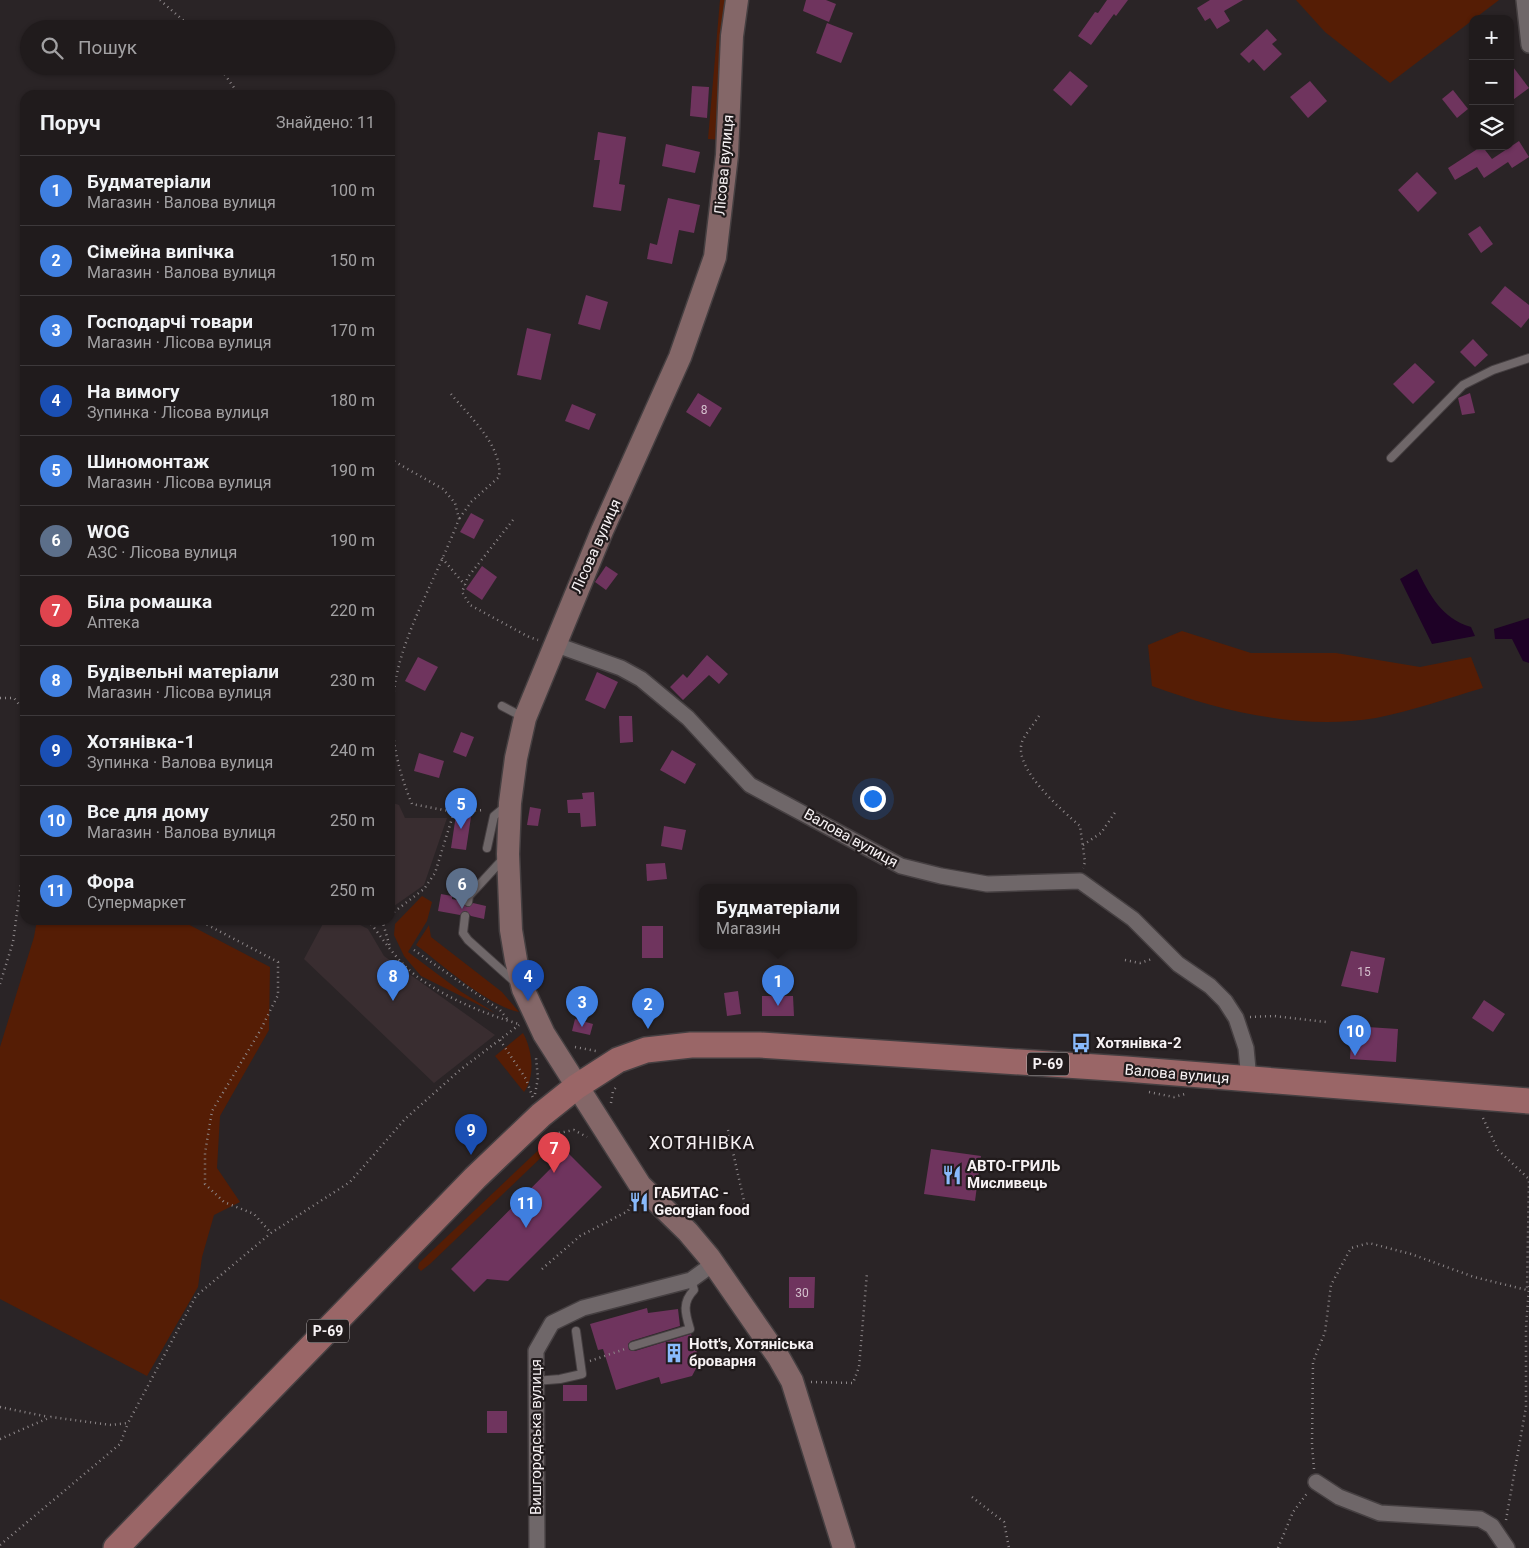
<!DOCTYPE html>
<html lang="uk">
<head>
<meta charset="utf-8">
<style>
  body { margin:0; font-family:Roboto,sans-serif; background:#282425; color:#f1f3f6 }
  .controls { position:absolute; right:15px; top:15px; display:grid; overflow:hidden; border-radius:10px; box-shadow:0 1px 4px #0004 }
  .controls button { width:45px; height:45px; display:grid; place-items:center; padding:0; border:0; border-bottom:1px solid #3d393b; background:#201b1c; color:#f1f3f6; font:25px sans-serif }
  .you { position:absolute; left:872px; top:798px; width:18px; height:18px; margin:-12px; border:4px solid #fff; border-radius:50%; background:#1a73e8; box-shadow:0 0 0 8px #1a73e833 }
  .badge { display:grid; place-items:center; width:32px; height:32px; border-radius:50%; background:#0f766e; color:#fff; font-size:16px; font-weight:700 }
  .pin { position:absolute; translate:-50% -41px; filter:drop-shadow(0 1px 2px #0008) }
  .pin::after { content:''; position:absolute; top:26px; width:18px; height:15px; background:inherit; clip-path:polygon(0 0,100% 0,50% 100%) }
  .popup { position:absolute; left:699px; top:884px; width:158px; height:65px; box-sizing:border-box; display:grid; place-content:center; border-radius:10px; background:#201b1c; filter:drop-shadow(0 1px 4px #0005); font-size:16px; white-space:nowrap; color:#a2a1a3 }
  .popup b { font-size:19px; color:#f1f3f6 }
  .popup::after { content:''; position:absolute; left:50%; top:100%; margin-left:-10px; border:10px solid transparent; border-top-color:#201b1c }
  .list { margin:0; padding:0; list-style:none }
  h2 { display:flex; justify-content:space-between; align-items:center; height:65px; margin:0; padding:0 20px; font-size:21px }
  h2 small { font-size:16px; font-weight:400; color:#a2a1a3 }
  .list li { display:grid; grid-template-columns:32px 1fr auto; gap:15px; align-items:center; box-sizing:border-box; height:70px; padding:0 20px; border-top:1px solid #3d393b }
  .list b { display:block; font-size:19px; white-space:nowrap }
  .list p { margin:0; font-size:16px; white-space:nowrap; color:#a2a1a3 }
  .list em { font-size:16px; font-style:normal; color:#a2a1a3 }
  .icon { flex:none; width:28px; height:28px; fill:none; stroke:currentColor; stroke-width:2; stroke-linecap:round; stroke-linejoin:round }
  .map { position:relative; flex:none; width:1529px; height:1548px; overflow:hidden }
  .search { position:absolute; background:#201b1c; box-shadow:0 1px 4px #0004; left:20px; top:20px; width:375px; height:55px; display:flex; align-items:center; gap:12px; box-sizing:border-box; padding:0 18px; border-radius:28px; color:#a2a1a3; font-size:19px }
  .panel { position:absolute; background:#201b1c; box-shadow:0 1px 4px #0004; left:20px; top:90px; width:375px; height:835px; border-radius:15px }
  .map>svg:first-child { display:block }
</style>
</head>
<body>
<div class="map">
<svg width="1529" height="1548" viewBox="0 0 1529 1548">
  <rect width="100%" height="100%" fill="#2a2426"/>
  <!-- built -->
  <g fill="#392d30">
    <polygon points="390,802 399,805 405,818 447,818 424,885 394,906 390,904"/>
    <polygon points="325,920 351,920 368,929 384,956 495,1035 434,1083 304,959"/>
  </g>
  <!-- green -->
  <g fill="#551d05">
    <polygon points="720,0 731,0 723,140 708,139"/>
    <polygon points="1296,0 1499,0 1390,83 1325,32"/>
    <path d="M1182 631 1251 653H1336L1420 667 1471 657 1483 688C1448 698 1412 711 1376 718 1302 731 1220 711 1152 686L1148 645Z"/>
    <polygon points="422,896 432,902 427,921 408,952 460,991 495,1013 421,976 404,956 394,935 395,924"/>
    <polygon points="37,920 180,920 270,967 269,1030 220,1116 217,1168 240,1202 214,1215 202,1257 198,1287 147,1376 0,1299 0,1047 34,937"/>
    <path d="M429 925 431 937 502 992 519 1012C486 1005 443 965 416 945Z"/>
    <path d="M523 1033C532 1049 536 1076 524 1092L495 1056Z"/>
    <polygon points="548,1141 553,1146 430,1264 421,1271 418,1268 419,1263"/>
  </g>
  <!-- water -->
  <g fill="#1e0126">
    <path d="M1417 569C1429 594 1442 619 1471 627L1475 636 1432 644 1400 579Z"/>
    <polygon points="1529,618 1529,663 1523,661 1512,639 1495,639 1494,629"/>
  </g>
  <!-- building -->
  <g fill="#6f345e">
    <polygon points="806,0 826,0 836,4 829,22 803,11"/>
    <polygon points="1107,0 1128,0 1116,16 1114,14 1091,45 1078,36 1095,12 1098,13"/>
    <polygon points="1210,0 1243,0 1224,11 1230,21 1217,29 1210,18 1205,21 1197,8"/>
    <polygon points="827,23 853,33 841,63 816,53"/>
    <polygon points="1267,29 1277,40 1272,44 1282,54 1264,71 1253,59 1249,63 1240,54"/>
    <polygon points="1510,63 1529,88 1510,102"/>
    <polygon points="1070,71 1088,86 1071,106 1053,90"/>
    <polygon points="1310,81 1327,101 1308,118 1290,97"/>
    <polygon points="692,86 709,87 707,118 690,116"/>
    <polygon points="1453,90 1468,109 1457,118 1442,99"/>
    <polygon points="598,132 626,137 619,184 625,185 621,211 593,207 600,160 594,160"/>
    <polygon points="1519,141 1529,157 1512,168 1508,162 1484,178 1477,167 1455,180 1448,168 1482,146 1492,159"/>
    <polygon points="666,144 700,152 695,173 662,166"/>
    <polygon points="1417,172 1437,193 1418,212 1398,190"/>
    <polygon points="668,198 700,205 694,233 679,230 672,264 647,259 650,243 657,245"/>
    <polygon points="1480,226 1493,244 1481,253 1468,234"/>
    <polygon points="1505,286 1529,305 1529,318 1521,328 1491,303"/>
    <polygon points="586,295 608,302 600,330 578,324"/>
    <polygon points="527,328 551,334 541,380 517,375"/>
    <polygon points="1473,339 1488,355 1475,367 1460,352"/>
    <polygon points="1415,363 1435,382 1413,404 1393,384"/>
    <polygon points="698,393 722,408 710,427 686,412"/>
    <polygon points="1470,393 1475,413 1462,415 1458,398"/>
    <polygon points="572,404 596,414 589,430 565,421"/>
    <polygon points="471,513 484,520 474,539 460,532"/>
    <polygon points="482,566 497,577 482,600 466,589"/>
    <polygon points="606,566 618,574 606,590 595,582"/>
    <polygon points="707,655 728,674 719,684 709,675 683,700 670,687 683,674 687,678"/>
    <polygon points="418,657 438,667 425,691 405,681"/>
    <polygon points="597,672 618,682 605,709 585,700"/>
    <polygon points="619,716 632,716 633,742 620,743"/>
    <polygon points="461,732 474,737 466,757 453,752"/>
    <polygon points="672,750 696,764 685,784 660,770"/>
    <polygon points="419,753 444,761 439,778 414,771"/>
    <polygon points="594,792 596,826 581,827 580,813 568,813 567,800 583,799 582,793"/>
    <polygon points="530,807 541,809 538,826 527,825"/>
    <polygon points="456,815 471,817 466,850 451,848"/>
    <polygon points="664,826 686,830 682,850 661,846"/>
    <polygon points="665,863 667,879 647,881 646,864"/>
    <polygon points="441,894 452,896 452,899 462,901 467,907 473,903 486,906 484,919 471,916 466,911 460,915 438,911"/>
    <rect x="642" y="926" width="21" height="32"/>
    <polygon points="1351,951 1385,958 1378,993 1341,986"/>
    <polygon points="738,991 741,1014 727,1016 724,993"/>
    <polygon points="762,996 793,996 794,1016 762,1016"/>
    <polygon points="1484,1000 1505,1014 1493,1032 1472,1018"/>
    <polygon points="575,1019 593,1024 590,1035 572,1031"/>
    <polygon points="1352,1026 1398,1029 1396,1062 1350,1059"/>
    <polygon points="931,1149 981,1156 975,1201 924,1194"/>
    <polygon points="567,1152 602,1187 508,1281 487,1279 474,1292 451,1269"/>
    <polygon points="789,1277 815,1277 814,1308 789,1308"/>
    <polygon points="647,1308 648,1313 678,1309 680,1326 631,1341 628,1344 629,1350 635,1351 691,1334 700,1361 692,1376 661,1384 659,1377 616,1390 603,1349 598,1350 590,1324"/>
    <rect x="563" y="1385" width="24" height="16"/>
    <rect x="487" y="1411" width="20" height="22"/>
  </g>
  <g fill="none" stroke-linecap="round" stroke-linejoin="round">
    <defs>
      <g id="lane">
        <polyline points="1391,458 1463,385 1493,370 1529,358"/>
        <polyline points="502,706 523,717"/>
        <polyline points="487,848 494,816 506,806"/>
        <polyline points="468,902 469,896 503,859"/>
        <polyline points="465,916 463,933 468,940 516,983"/>
        <path d="M633 1346 690 1329C685 1313 682 1302 694 1290L691 1280"/>
        <polyline points="535,1381 560,1379 582,1374 576,1331"/>
      </g>
      <g id="street">
        <polyline points="1524,0 1529,45"/>
        <polyline points="554,644 621,668 641,679 688,718 750,785 901,866 941,876 987,884 1080,881 1133,919 1178,964 1210,986 1225,1001 1236,1018 1246,1048 1249,1080"/>
        <polyline points="1316,1482 1339,1497 1380,1513 1480,1519 1492,1526 1507,1548"/>
        <polyline points="537,1548 536,1351 552,1323 583,1308 691,1280 713,1264"/>
      </g>
      <polyline id="secondary" points="737,0 732,36 727,155 715,257 680,357 602,531 525,718 516,758 510,803 508,854 511,930 516,960 523,989 544,1034 640,1185 688,1232 709,1257 779,1358 792,1381 844,1548"/>
      <polyline id="primary" points="116,1548 475,1178 541,1115 576,1087 618,1060 646,1050 691,1045 760,1045 1126,1069 1529,1101"/>
    </defs>
    <!-- lane casing -->
    <use href="#lane" stroke="#453f41" stroke-width="10"/>
    <!-- street casing -->
    <use href="#street" stroke="#453f41" stroke-width="18"/>
    <!-- secondary casing -->
    <use href="#secondary" stroke="#453f41" stroke-width="25"/>
    <!-- primary casing -->
    <use href="#primary" stroke="#453f41" stroke-width="28"/>
    <!-- path -->
    <g stroke="#8e888a" stroke-width="2.5" stroke-dasharray="1 4" stroke-linecap="butt">
      <polyline points="160,0 193,29"/>
      <polyline points="219,66 239,95"/>
      <path d="M451 394C469 416 503 446 499 477L471 502 459 519"/>
      <path d="M390 459 443 489 455 503 459 519C418 625 362 685 412 804L454 812 484 810"/>
      <polyline points="513,520 468,577 462,592 470,605 529,637 538,640"/>
      <polyline points="442,558 465,585"/>
      <polyline points="0,698 14,698 25,712"/>
      <path d="M1039 716C1034 724 1025 734 1022 742 1013 769 1063 811 1080 826L1085 862 1083 868"/>
      <polyline points="1083,845 1101,833 1116,811"/>
      <polyline points="390,915 424,889 435,873 454,812"/>
      <polyline points="198,920 278,962 278,995 260,1031 212,1111 205,1153 205,1184 224,1202 254,1214 271,1233"/>
      <path d="M368 920C380 935 391 952 404 965 430 992 484 1014 519 1024"/>
      <polyline points="382,920 390,947"/>
      <polyline points="414,950 500,1010 508,1020"/>
      <polyline points="1125,960 1140,963 1152,959"/>
      <polyline points="0,984 13,942 21,883 25,870"/>
      <polyline points="1250,1017 1274,1016 1326,1022"/>
      <polyline points="500,1040 526,1079 533,1098"/>
      <polyline points="575,1047 596,1051"/>
      <polyline points="1149,1092 1174,1097 1185,1094"/>
      <polyline points="535,1094 538,1078 536,1058"/>
      <polyline points="611,1103 613,1091 618,1085"/>
      <polyline points="1483,1118 1498,1150 1529,1179"/>
      <polyline points="728,1130 746,1210"/>
      <polyline points="549,1135 574,1130 587,1137"/>
      <polyline points="542,1269 580,1236 628,1211 632,1203"/>
      <polyline points="590,1361 625,1349"/>
      <polyline points="811,1382 853,1383 859,1367 867,1273"/>
      <polyline points="0,1407 49,1417"/>
      <polyline points="0,1439 51,1417 111,1425 128,1423 196,1296 271,1233 350,1182 405,1119 460,1070 519,1025"/>
      <polyline points="1314,1469 1312,1445 1313,1362 1325,1332 1331,1285 1351,1248 1369,1243 1411,1254 1474,1277 1527,1290 1529,1179"/>
      <polyline points="972,1497 1004,1522 1009,1548"/>
      <polyline points="1506,1520 1526,1407 1526,1328 1529,1286"/>
      <polyline points="0,1545 120,1444 128,1423"/>
      <polyline points="1278,1548 1293,1512 1308,1492"/>
    </g>
    <!-- lane -->
    <use href="#lane" stroke="#6f6769" stroke-width="8"/>
    <!-- street -->
    <use href="#street" stroke="#6f6769" stroke-width="15"/>
    <!-- secondary -->
    <use href="#secondary" stroke="#846768" stroke-width="22"/>
    <!-- primary -->
    <use href="#primary" stroke="#9a6667" stroke-width="25"/>
  </g>
  <!-- icons -->
  <defs>
    <symbol id="bus-bare" viewBox="-9 -9 18 18"><path d="M-5-6H5V4H4V6H2V4H-2V6H-4V4H-5ZM-3.5-4V0h7V-4ZM-3.5 1.2v1.5H-2V1.2ZM2 1.2v1.5H3.5V1.2Z" fill="#89bafc" stroke="#211b1c" stroke-width="2.5" paint-order="stroke"/></symbol>
    <symbol id="restaurant-bare" viewBox="-9 -9 18 18"><path d="M-5-6h1v4h1v-4h1v4h1v-4h1v5L-1.5 .5V6h-2V.5L-5-1ZM5-6V6H3V1.5H1.5Q1.5-4 5-6Z" fill="#89bafc" stroke="#211b1c" stroke-width="2.5" paint-order="stroke"/></symbol>
    <symbol id="building-bare" viewBox="-9 -9 18 18"><path d="M-4-6H4V6H1V3H-1V6H-4ZM-2.5-4.3h1.7v1.8h-1.7ZM.8-4.3h1.7v1.8H.8ZM-2.5-1h1.7V.8h-1.7ZM.8-1h1.7V.8H.8Z" fill="#89bafc" stroke="#211b1c" stroke-width="2.5" paint-order="stroke"/></symbol>
  </defs>
  <g fill-rule="evenodd">
    <use href="#bus-bare" x="1067" y="1029" width="28" height="28"/>
    <use href="#restaurant-bare" x="938" y="1161" width="28" height="28"/>
    <use href="#restaurant-bare" x="625" y="1188" width="28" height="28"/>
    <use href="#building-bare" x="660" y="1339" width="28" height="28"/>
  </g>
  <g text-anchor="middle" dominant-baseline="central" stroke-width="4.5" stroke-linejoin="round" paint-order="stroke">
    <!-- number labels -->
    <g font-size="12" fill="#d5c2ce">
      <text x="704" y="410">8</text>
      <text x="1364" y="972">15</text>
      <text x="802" y="1293">30</text>
    </g>
    <!-- shield labels -->
    <g fill="#211b1c" stroke="#b7b2b3" stroke-width="1">
      <rect x="1027" y="1052.5" width="42" height="23" rx="4"/>
      <rect x="307" y="1319.5" width="42" height="23" rx="4"/>
    </g>
    <g font-size="14" font-weight="bold" fill="#f7f2f4">
      <text x="1048" y="1064">Р-69</text>
      <text x="328" y="1331">Р-69</text>
    </g>
    <!-- street labels -->
    <g font-size="15" fill="#f7f2f4" stroke="#211b1c">
      <text transform="translate(724 165) rotate(-85)">Лісова вулиця</text>
      <text transform="translate(596 546) rotate(-66)">Лісова вулиця</text>
      <text transform="translate(851 838) rotate(29)">Валова вулиця</text>
      <text transform="translate(1177 1074) rotate(5)">Валова вулиця</text>
      <text transform="translate(536 1437) rotate(-90)">Вишгородська вулиця</text>
    </g>
    <!-- poi labels -->
    <g font-size="15" font-weight="bold" fill="#f7f2f4" stroke="#211b1c" text-anchor="start">
      <text x="1096" y="1043">Хотянівка-2</text>
      <text x="967" y="1166">АВТО-ГРИЛЬ<tspan x="967" dy="17">Мисливець</tspan></text>
      <text x="654" y="1193">ГАБИТАС -<tspan x="654" dy="17">Georgian food</tspan></text>
      <text x="689" y="1344">Hott's, Хотяніська<tspan x="689" dy="17">броварня</tspan></text>
    </g>
    <!-- quarter labels -->
    <g font-size="18" letter-spacing="1" fill="#f7f2f4" stroke="#211b1c">
      <text x="702" y="1142">ХОТЯНІВКА</text>
    </g>
  </g>
</svg>
<div class="controls">
<button>+</button>
<button>−</button>
<button><svg class="icon" aria-label="layers" viewBox="0 0 24 24"><path d="M12 4l9 5-9 5-9-5zM3 14l9 5 9-5"/></svg></button>
</div>
<div class="you"></div>
<div class="pin badge" style="left:778px;top:1006px;background:#3f7fe0">1</div>
<div class="popup"><b>Будматеріали</b>Магазин</div>
<div class="pin badge" style="left:648px;top:1029px;background:#3f7fe0">2</div>
<div class="pin badge" style="left:582px;top:1027px;background:#3f7fe0">3</div>
<div class="pin badge" style="left:528px;top:1001px;background:#1a4fb4">4</div>
<div class="pin badge" style="left:461px;top:829px;background:#3f7fe0">5</div>
<div class="pin badge" style="left:462px;top:909px;background:#5c6f8a">6</div>
<div class="pin badge" style="left:554px;top:1173px;background:#e0444e">7</div>
<div class="pin badge" style="left:393px;top:1001px;background:#3f7fe0">8</div>
<div class="pin badge" style="left:471px;top:1155px;background:#1a4fb4">9</div>
<div class="pin badge" style="left:1355px;top:1056px;background:#3f7fe0">10</div>
<div class="pin badge" style="left:526px;top:1228px;background:#3f7fe0">11</div>
<div class="search"><svg class="icon" aria-label="search" viewBox="0 0 24 24"><circle cx="10" cy="10" r="6"/><path d="M15 15l6 6"/></svg>Пошук</div>
<section class="panel">
<h2>Поруч<small>Знайдено: 11</small></h2>
<ul class="list">
<li><span class="badge" style="background:#3f7fe0">1</span><div><b>Будматеріали</b><p>Магазин · Валова вулиця</p></div><em>100 m</em></li>
<li><span class="badge" style="background:#3f7fe0">2</span><div><b>Сімейна випічка</b><p>Магазин · Валова вулиця</p></div><em>150 m</em></li>
<li><span class="badge" style="background:#3f7fe0">3</span><div><b>Господарчі товари</b><p>Магазин · Лісова вулиця</p></div><em>170 m</em></li>
<li><span class="badge" style="background:#1a4fb4">4</span><div><b>На вимогу</b><p>Зупинка · Лісова вулиця</p></div><em>180 m</em></li>
<li><span class="badge" style="background:#3f7fe0">5</span><div><b>Шиномонтаж</b><p>Магазин · Лісова вулиця</p></div><em>190 m</em></li>
<li><span class="badge" style="background:#5c6f8a">6</span><div><b>WOG</b><p>АЗС · Лісова вулиця</p></div><em>190 m</em></li>
<li><span class="badge" style="background:#e0444e">7</span><div><b>Біла ромашка</b><p>Аптека</p></div><em>220 m</em></li>
<li><span class="badge" style="background:#3f7fe0">8</span><div><b>Будівельні матеріали</b><p>Магазин · Лісова вулиця</p></div><em>230 m</em></li>
<li><span class="badge" style="background:#1a4fb4">9</span><div><b>Хотянівка-1</b><p>Зупинка · Валова вулиця</p></div><em>240 m</em></li>
<li><span class="badge" style="background:#3f7fe0">10</span><div><b>Все для дому</b><p>Магазин · Валова вулиця</p></div><em>250 m</em></li>
<li><span class="badge" style="background:#3f7fe0">11</span><div><b>Фора</b><p>Супермаркет</p></div><em>250 m</em></li>
</ul>
</section>
</div>
</body>
</html>
